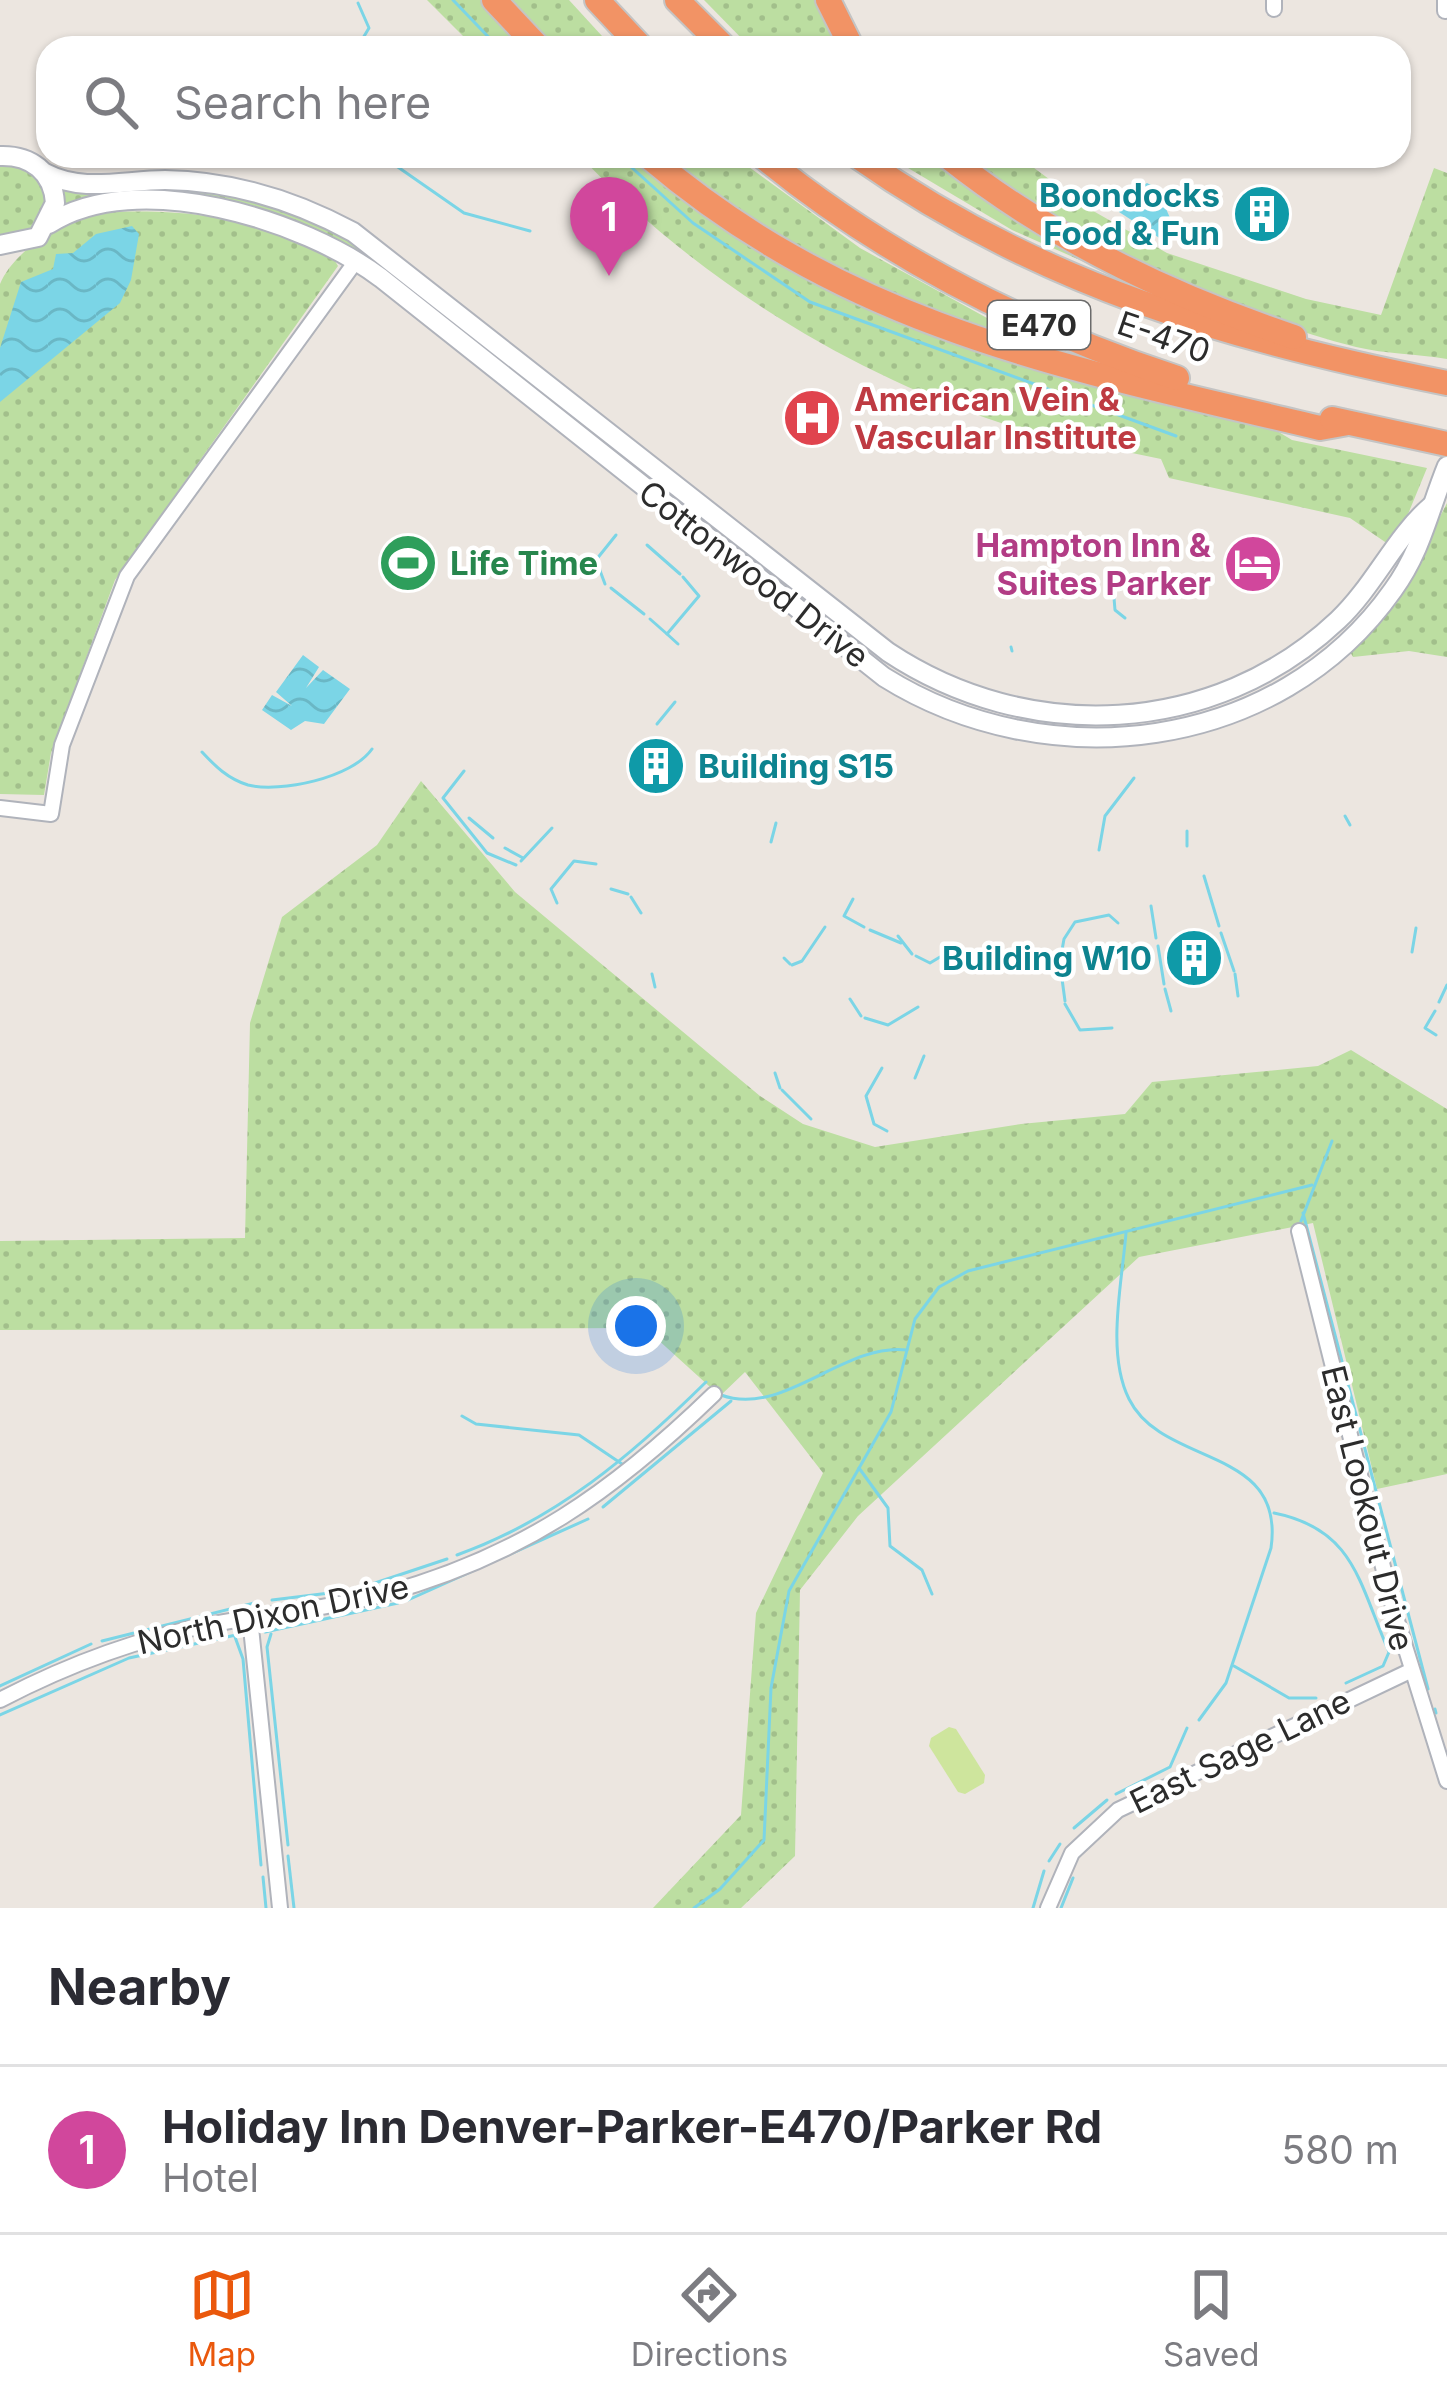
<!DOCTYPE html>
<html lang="en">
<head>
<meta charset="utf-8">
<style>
  body { margin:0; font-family:Inter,sans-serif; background:#f2f2f3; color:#2b2b33 }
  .you { position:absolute; left:636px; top:1326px; width:42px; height:42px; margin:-30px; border:9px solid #fff; border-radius:50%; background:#1a73e8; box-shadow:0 0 0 18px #1a73e833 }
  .badge { display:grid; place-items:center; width:78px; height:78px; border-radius:50%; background:#ea580c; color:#fff; font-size:39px; font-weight:700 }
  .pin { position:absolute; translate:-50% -99px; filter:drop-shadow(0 3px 6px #0008) }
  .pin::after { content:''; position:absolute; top:63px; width:42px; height:36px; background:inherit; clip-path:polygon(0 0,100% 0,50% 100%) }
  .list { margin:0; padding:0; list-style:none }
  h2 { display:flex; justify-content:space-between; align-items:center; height:156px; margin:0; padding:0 48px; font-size:51px }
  h2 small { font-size:39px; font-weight:400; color:#7c7c81 }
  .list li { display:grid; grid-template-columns:78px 1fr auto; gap:36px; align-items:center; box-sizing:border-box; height:168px; padding:0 48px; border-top:3px solid #e1e1e2 }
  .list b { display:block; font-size:45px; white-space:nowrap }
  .list p { margin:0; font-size:39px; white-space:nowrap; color:#7c7c81 }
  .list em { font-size:39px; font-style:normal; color:#7c7c81 }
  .icon { flex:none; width:66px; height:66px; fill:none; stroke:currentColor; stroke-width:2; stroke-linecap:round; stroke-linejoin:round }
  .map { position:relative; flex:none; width:1447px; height:1908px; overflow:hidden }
  .search { position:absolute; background:#fff; box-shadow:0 3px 9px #0004; left:36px; right:36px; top:36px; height:132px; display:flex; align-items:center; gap:30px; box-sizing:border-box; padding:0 42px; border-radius:36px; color:#7c7c81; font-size:45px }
  .sheet { height:324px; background:#fff }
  nav { display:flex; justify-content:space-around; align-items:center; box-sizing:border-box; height:168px; border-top:3px solid #e1e1e2; background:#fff; font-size:33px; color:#7c7c81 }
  nav a { display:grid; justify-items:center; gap:6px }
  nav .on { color:#ea580c }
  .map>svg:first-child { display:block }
</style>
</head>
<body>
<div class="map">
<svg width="1447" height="1908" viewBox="0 0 1447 1908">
  <defs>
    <pattern id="green-dots" width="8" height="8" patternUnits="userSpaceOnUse" patternTransform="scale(3)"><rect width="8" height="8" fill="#bcdea1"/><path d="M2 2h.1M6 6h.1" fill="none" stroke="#a2bf8b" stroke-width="1.8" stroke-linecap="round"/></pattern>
    <pattern id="water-waves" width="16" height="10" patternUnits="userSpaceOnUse" patternTransform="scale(3)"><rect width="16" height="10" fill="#7bd5e6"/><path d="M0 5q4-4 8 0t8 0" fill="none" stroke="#6ab7c5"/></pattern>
  </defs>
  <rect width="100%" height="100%" fill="#ece6e0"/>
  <!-- green -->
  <g fill="url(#green-dots)">
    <polygon points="427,0 483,0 529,48 475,48"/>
    <polygon points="502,0 569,0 613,48 548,48"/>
    <polygon points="704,0 821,0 845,48 751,48"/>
    <path d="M580 156H636L791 268 1272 428 1292 440 1427 468 1406 519 1388 544 1350 518 1169 478 1161 459C1108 447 1052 440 1001 423 844 371 693 276 580 156Z"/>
    <polygon points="658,156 734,156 860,248 1016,334 1013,345 827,272"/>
    <polygon points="888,156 937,156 1152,292 1012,230"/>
    <path d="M958 156H1018L1088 208 1167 253 1306 299 1381 315 1434 168 1447 173V359C1417 354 1386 354 1356 347 1211 310 1084 235 958 156Z"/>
    <path d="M0 166C29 161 39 177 48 201L35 229 0 237Z"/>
    <path d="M167 188C250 194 319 216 387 266L297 222 230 202 89 200 63 206 62 189Z"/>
    <path d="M112 212C203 209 248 220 332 256L338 266 115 580 51 753 44 795 0 794V284C16 246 72 216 112 212Z"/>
    <polygon points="1447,503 1447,657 1409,651 1353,657 1349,650 1405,585"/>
    <polygon points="421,781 515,892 760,1096 803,1124 875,1147 1021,1124 1125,1114 1152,1082 1318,1066 1351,1050 1447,1109 1447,1474 1377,1489 1313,1223 1139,1257 858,1516 800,1590 795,1856 741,1908 653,1908 741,1815 756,1613 823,1473 745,1372 720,1396 645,1328 0,1330 0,1241 245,1238 250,1023 282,917 377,845"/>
  </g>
  <!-- pitch -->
  <polygon fill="#cee59d" points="949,1727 956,1729 985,1775 984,1783 965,1794 958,1792 929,1746 931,1738"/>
  <!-- water -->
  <g fill="url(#water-waves)">
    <polygon points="1147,183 1157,188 1174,227 1161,239 1119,212 1124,195"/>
    <polygon points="132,226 139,234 131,280 120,303 0,402 0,348 21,282 53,269 56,254 73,253 96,234"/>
    <polygon points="303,655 319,667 306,688 323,670 350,689 324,724 305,721 291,730 262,710 272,695 292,706 276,692"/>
  </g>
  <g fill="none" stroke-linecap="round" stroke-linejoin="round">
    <!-- stream -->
    <g stroke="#7bd5e6" stroke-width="3">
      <polyline points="453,0 499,48"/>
      <polyline points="1041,41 1057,48"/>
      <polyline points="357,48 369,28 358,3"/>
      <polyline points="382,156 464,213 530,231"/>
      <polyline points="619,156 693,223 810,302 1176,436"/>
      <polyline points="647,545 680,574"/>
      <polyline points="605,584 596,560 616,535"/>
      <polyline points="611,588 644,614"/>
      <polyline points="1114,598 1115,610 1125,618"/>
      <polyline points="650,619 667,634"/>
      <polyline points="678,644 667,634 699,596 683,577"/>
      <polyline points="1011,647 1012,651"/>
      <polyline points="657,724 675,702"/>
      <path d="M202 752C215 766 228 779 248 785 280 793 352 778 372 749"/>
      <polyline points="464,771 443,798 487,853 516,865"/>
      <polyline points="1345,816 1350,825"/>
      <polyline points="469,818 493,838"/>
      <polyline points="1187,831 1187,846"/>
      <polyline points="771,842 776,823"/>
      <polyline points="505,848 523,858"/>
      <polyline points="1099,850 1105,816 1134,778"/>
      <polyline points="521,861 552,828"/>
      <polyline points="1204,876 1219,926"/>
      <polyline points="611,889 628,894"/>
      <polyline points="631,897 641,913"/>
      <polyline points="853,899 844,916 864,927"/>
      <polyline points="557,903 551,889 574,861 596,864"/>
      <polyline points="1151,906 1156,938"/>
      <polyline points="870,930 901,943"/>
      <polyline points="1221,933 1234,971"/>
      <polyline points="898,936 912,954"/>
      <polyline points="1158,946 1164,984"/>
      <polyline points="1412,952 1416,928"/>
      <polyline points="916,956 930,963 940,957"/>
      <polyline points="784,958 790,964"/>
      <polyline points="1060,961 1064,939 1075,922 1109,915 1118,923"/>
      <polyline points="1060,964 1065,1001"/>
      <polyline points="792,965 802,961 825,927"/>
      <polyline points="652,974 655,987"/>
      <polyline points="1235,974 1238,996"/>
      <polyline points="1165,989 1171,1011"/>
      <polyline points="850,999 861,1016"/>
      <polyline points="1439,1002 1447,985"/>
      <polyline points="1065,1004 1080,1030 1112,1028"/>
      <polyline points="1435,1011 1425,1028 1436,1035"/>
      <polyline points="865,1018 888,1025 918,1007"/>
      <polyline points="882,1068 866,1096 874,1124 887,1131"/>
      <polyline points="775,1073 780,1088"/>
      <polyline points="915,1078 924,1056"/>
      <polyline points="782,1090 811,1119"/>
      <polyline points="1303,1213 1428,1689"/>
      <polyline points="1301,1221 1332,1141"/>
      <path d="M1126 1233C1122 1283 1106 1353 1129 1399 1163 1468 1286 1445 1271 1548L1226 1683 1199 1720"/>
      <path d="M721 1395C783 1418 844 1342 907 1350"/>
      <polyline points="462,1416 476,1424 579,1435 622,1464"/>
      <polyline points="859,1468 888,1508 890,1546 922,1570 932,1594"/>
      <polyline points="603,1507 731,1401"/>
      <path d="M1274 1513C1355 1529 1359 1584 1389 1652L1383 1666 1346 1683"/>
      <path d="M457 1555C557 1519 632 1455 706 1382"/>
      <polyline points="363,1587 447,1559"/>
      <polyline points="272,1600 346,1591"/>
      <polyline points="408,1600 588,1519"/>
      <polyline points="265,1632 398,1603"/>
      <polyline points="271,1634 267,1647 288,1845"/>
      <polyline points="235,1637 243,1659 261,1865"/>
      <polyline points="102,1641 258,1602"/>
      <polyline points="1234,1666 1289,1698 1316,1698"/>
      <polyline points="0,1686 91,1644"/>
      <polyline points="1435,1709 1436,1713"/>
      <polyline points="0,1715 129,1658 236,1635"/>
      <polyline points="1116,1794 1170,1767 1187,1728"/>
      <polyline points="1074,1828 1107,1800"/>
      <polyline points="288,1856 294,1908"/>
      <polyline points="1049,1861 1060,1844"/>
      <polyline points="263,1877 266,1908"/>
      <polyline points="694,1908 720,1889 764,1840 771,1688 789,1591 891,1412 915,1319 939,1287 968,1271 1312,1185"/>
      <polyline points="1033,1908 1044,1871"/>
      <polyline points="1061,1908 1073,1878"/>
    </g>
    <defs>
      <g id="minor">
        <polyline points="1274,9 1274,0"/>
        <polyline points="1445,11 1445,0"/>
        <polyline points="0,808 51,814 62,745 127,576 356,261"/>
        <polyline points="1299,1231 1394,1611 1447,1781"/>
        <polyline points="250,1618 280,1908"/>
        <path d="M0 1700C67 1665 139 1638 213 1624 270 1613 328 1609 384 1594 522 1556 613 1492 714 1394"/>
        <polyline points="1048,1908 1072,1853 1118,1810 1410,1671"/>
      </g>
      <g id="secondary">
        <path d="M0 156C31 155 53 172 55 203L38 237 0 245"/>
        <path d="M45 173C83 193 124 180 165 180 232 181 294 200 353 232L888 652C1028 745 1214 737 1338 620 1374 586 1395 537 1431 506"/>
        <path d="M49 224C137 167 304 220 381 278L884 677C1047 779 1278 753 1393 590 1422 550 1429 510 1447 466"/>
      </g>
      <g id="motorway">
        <polyline points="494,0 539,48"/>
        <polyline points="597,0 642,48"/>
        <polyline points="677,0 725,48"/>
        <polyline points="828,0 852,48"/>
        <path d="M648 156C851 329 1068 368 1320 428L1348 423"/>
        <path d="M762 156C884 256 1027 328 1177 378"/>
        <path d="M857 156C1040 285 1230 340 1447 383"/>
        <path d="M947 156C1048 237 1172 296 1294 337"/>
        <polyline points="1332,419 1447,444"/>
      </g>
    </defs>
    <!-- minor casing -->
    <use href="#minor" stroke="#b0b3bb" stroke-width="18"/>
    <!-- secondary casing -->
    <use href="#secondary" stroke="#b0b3bb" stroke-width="22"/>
    <!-- motorway casing -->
    <use href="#motorway" stroke="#c4c4c4" stroke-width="28"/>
    <!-- minor -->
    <use href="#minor" stroke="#fff" stroke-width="14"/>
    <!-- secondary -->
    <use href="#secondary" stroke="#fff" stroke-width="18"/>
    <!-- motorway -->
    <use href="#motorway" stroke="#f29365" stroke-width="24"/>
  </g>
  <!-- icons -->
  <defs>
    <symbol id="building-disc" viewBox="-11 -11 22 22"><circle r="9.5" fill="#0f9aa8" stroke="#fff"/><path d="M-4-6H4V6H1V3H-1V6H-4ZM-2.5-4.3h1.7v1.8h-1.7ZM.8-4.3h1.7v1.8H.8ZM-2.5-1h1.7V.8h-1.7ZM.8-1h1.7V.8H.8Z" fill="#fff"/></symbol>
    <symbol id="hospital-disc" viewBox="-11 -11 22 22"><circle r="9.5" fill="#e0444e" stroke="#fff"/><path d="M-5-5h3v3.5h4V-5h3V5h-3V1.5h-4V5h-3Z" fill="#fff"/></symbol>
    <symbol id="stadium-disc" viewBox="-11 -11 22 22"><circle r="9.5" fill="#2e9e5b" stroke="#fff"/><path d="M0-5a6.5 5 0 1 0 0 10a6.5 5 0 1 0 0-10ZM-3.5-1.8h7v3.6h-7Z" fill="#fff"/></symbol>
    <symbol id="hotel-disc" viewBox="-11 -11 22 22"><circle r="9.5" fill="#d1479c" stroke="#fff"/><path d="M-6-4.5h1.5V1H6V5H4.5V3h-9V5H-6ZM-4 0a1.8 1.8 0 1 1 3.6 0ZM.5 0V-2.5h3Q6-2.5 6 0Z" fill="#fff"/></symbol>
  </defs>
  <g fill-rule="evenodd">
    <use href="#building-disc" x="1229" y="181" width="66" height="66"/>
    <use href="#hospital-disc" x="779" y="385" width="66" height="66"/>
    <use href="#stadium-disc" x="375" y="530" width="66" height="66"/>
    <use href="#hotel-disc" x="1220" y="531" width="66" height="66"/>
    <use href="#building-disc" x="623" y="733" width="66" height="66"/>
    <use href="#building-disc" x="1161" y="925" width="66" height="66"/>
  </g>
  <g text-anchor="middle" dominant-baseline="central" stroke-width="9" stroke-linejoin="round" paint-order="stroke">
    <!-- shield labels -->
    <rect fill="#fff" stroke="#6b6b6b" stroke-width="3" x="988" y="301" width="102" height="48" rx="9"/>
    <g font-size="30" font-weight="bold" fill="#2c2c2c">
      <text x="1039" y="325">E470</text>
    </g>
    <!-- culture labels -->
    <g font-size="33" font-weight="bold" fill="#0d838f" stroke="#fff" text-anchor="end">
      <text x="1220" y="195">Boondocks<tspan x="1220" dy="38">Food &amp; Fun</tspan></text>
      <text x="698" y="766" text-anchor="start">Building S15</text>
      <text x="1152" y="958">Building W10</text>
    </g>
    <!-- street labels -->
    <g font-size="33" fill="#2c2c2c" stroke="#fff">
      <text transform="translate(1164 337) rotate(19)">E-470</text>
      <text transform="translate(754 574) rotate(38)">Cottonwood Drive</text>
      <text transform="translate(1368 1508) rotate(76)">East Lookout Drive</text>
      <text transform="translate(273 1614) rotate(-12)">North Dixon Drive</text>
      <text transform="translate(1240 1751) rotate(-26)">East Sage Lane</text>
    </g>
    <!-- health labels -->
    <g font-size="33" font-weight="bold" fill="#be3a42" stroke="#fff" text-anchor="start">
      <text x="854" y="399">American Vein &amp;<tspan x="854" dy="38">Vascular Institute</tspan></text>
    </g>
    <!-- hotel labels -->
    <g font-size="33" font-weight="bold" fill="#b23c85" stroke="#fff" text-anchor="end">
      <text x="1211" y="545">Hampton Inn &amp;<tspan x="1211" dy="38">Suites Parker</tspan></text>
    </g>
    <!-- leisure labels -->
    <g font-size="33" font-weight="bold" fill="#27864d" stroke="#fff" text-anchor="start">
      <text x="450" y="563">Life Time</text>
    </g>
  </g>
</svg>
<div class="you"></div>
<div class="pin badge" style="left:609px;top:276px;background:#d1479c">1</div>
<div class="search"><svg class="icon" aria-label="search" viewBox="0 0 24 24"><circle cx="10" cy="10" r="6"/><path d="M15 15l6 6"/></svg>Search here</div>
</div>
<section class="sheet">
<h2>Nearby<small></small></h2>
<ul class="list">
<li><span class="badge" style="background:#d1479c">1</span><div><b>Holiday Inn Denver-Parker-E470/Parker Rd</b><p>Hotel</p></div><em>580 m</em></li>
</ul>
</section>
<nav>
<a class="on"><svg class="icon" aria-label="map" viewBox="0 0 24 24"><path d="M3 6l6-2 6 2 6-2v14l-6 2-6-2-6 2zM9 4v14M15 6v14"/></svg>Map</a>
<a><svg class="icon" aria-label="directions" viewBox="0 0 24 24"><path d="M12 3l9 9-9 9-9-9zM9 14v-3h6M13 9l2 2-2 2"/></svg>Directions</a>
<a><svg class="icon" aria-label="saved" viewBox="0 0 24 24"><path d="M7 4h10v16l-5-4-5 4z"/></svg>Saved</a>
</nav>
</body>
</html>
